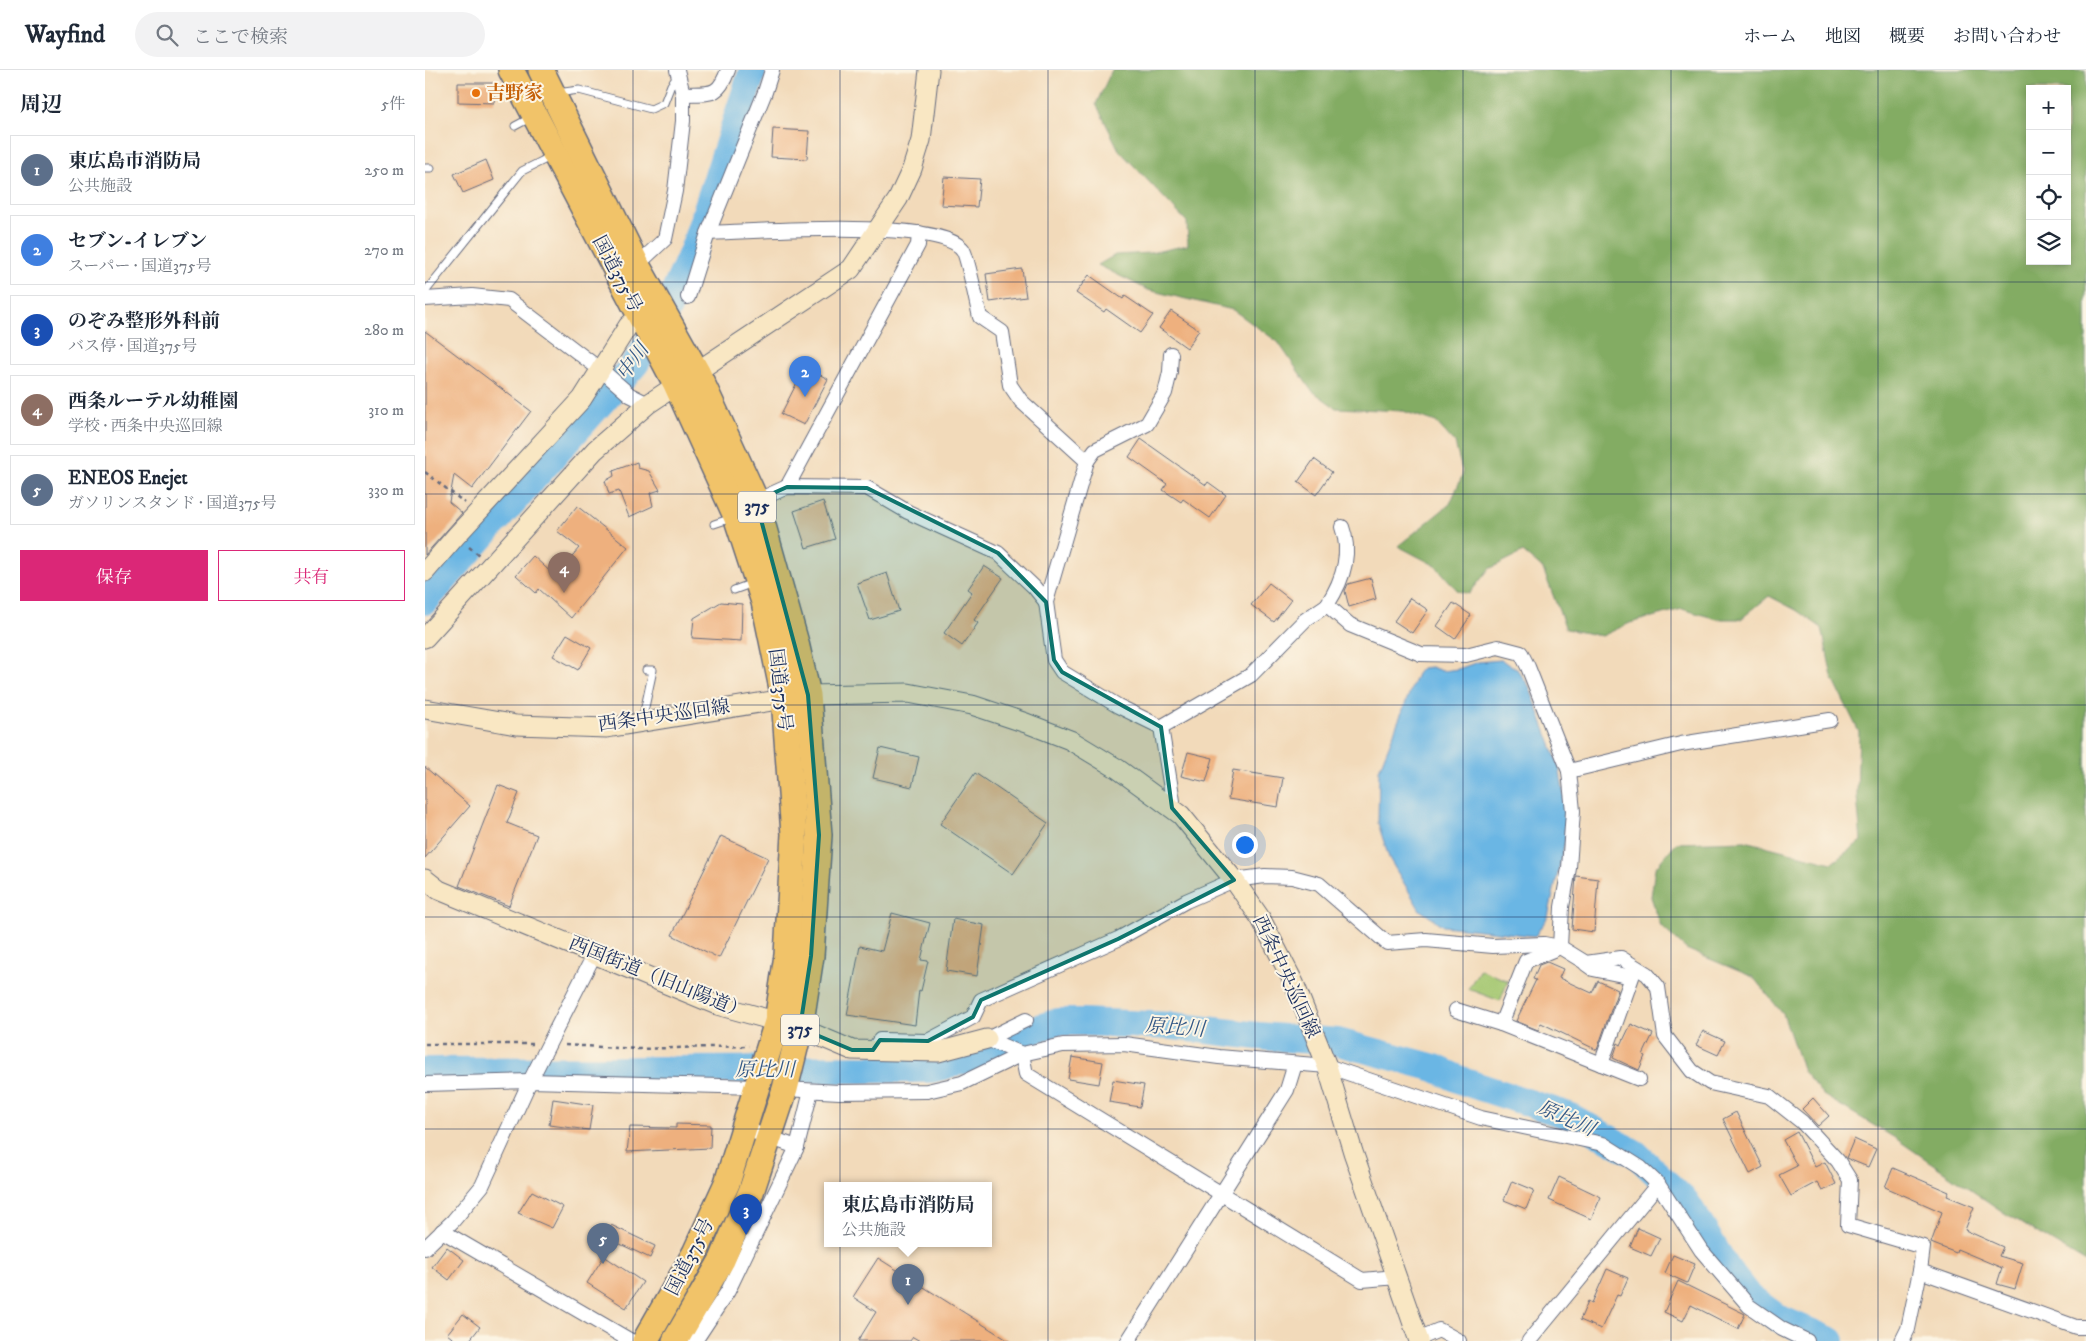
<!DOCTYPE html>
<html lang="ja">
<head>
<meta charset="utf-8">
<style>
  body { margin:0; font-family:"IM FELL DW Pica","Noto Serif JP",serif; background:#f2f2f3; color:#1f2937 }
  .controls { position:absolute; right:15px; top:15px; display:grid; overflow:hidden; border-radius:0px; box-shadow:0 2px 8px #0003 }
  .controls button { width:45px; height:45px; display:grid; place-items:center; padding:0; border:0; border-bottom:1px solid #e0e1e3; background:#fff; color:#1f2937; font:25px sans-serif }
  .you { position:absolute; left:819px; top:774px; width:18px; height:18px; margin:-12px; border:4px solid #fff; border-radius:50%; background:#1a73e8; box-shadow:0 0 0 8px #1a73e833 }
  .badge { display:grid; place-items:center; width:32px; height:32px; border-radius:50%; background:#db2777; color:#fff; font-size:16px; font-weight:700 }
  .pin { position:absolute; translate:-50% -41px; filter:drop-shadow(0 1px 2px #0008) }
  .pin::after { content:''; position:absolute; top:26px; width:18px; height:15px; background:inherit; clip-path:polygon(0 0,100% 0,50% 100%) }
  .popup { position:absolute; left:399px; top:1112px; width:168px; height:65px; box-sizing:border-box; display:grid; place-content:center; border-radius:0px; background:#fff; filter:drop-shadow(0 1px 4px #0005); font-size:16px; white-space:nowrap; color:#747a83 }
  .popup b { font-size:19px; color:#1f2937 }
  .popup::after { content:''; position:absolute; left:50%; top:100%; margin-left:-10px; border:10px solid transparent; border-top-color:#fff }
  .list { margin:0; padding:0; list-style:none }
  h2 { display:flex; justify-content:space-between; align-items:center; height:65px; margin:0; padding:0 20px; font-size:21px }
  h2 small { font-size:16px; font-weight:400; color:#747a83 }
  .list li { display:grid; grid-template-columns:32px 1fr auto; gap:15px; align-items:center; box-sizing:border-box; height:70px; margin:0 10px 10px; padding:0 10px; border:1px solid #e0e1e3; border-radius:0px }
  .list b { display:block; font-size:19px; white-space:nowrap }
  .list p { margin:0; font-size:16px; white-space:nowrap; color:#747a83 }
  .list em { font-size:16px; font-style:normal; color:#747a83 }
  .actions { display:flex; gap:10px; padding:15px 20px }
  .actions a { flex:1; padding:11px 0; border:1px solid #db2777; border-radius:0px; text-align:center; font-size:18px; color:#db2777 }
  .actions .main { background:#db2777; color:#fff }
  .icon { flex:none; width:28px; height:28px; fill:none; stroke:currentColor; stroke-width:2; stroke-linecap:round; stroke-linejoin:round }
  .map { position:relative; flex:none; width:1661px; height:1271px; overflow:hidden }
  header { display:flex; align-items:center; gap:30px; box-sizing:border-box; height:70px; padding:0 25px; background:#fff; border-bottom:1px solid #e0e1e3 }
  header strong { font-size:24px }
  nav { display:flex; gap:28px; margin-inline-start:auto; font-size:18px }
  .search { width:350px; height:45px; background:#f2f2f3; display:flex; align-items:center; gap:12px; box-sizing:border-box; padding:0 18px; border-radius:28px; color:#747a83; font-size:19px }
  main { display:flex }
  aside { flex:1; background:#fff }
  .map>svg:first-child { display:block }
</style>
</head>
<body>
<header>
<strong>Wayfind</strong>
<div class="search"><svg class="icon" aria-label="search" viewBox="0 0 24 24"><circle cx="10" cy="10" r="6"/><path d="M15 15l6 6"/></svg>ここで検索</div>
<nav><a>ホーム</a><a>地図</a><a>概要</a><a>お問い合わせ</a></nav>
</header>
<main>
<aside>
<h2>周辺<small>5件</small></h2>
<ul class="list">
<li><span class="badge" style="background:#5c6f8a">1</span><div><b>東広島市消防局</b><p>公共施設</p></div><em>250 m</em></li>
<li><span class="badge" style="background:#3f7fe0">2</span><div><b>セブン-イレブン</b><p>スーパー · 国道375号</p></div><em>270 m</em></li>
<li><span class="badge" style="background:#1a4fb4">3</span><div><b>のぞみ整形外科前</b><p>バス停 · 国道375号</p></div><em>280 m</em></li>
<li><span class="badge" style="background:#8d6e63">4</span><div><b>西条ルーテル幼稚園</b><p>学校 · 西条中央巡回線</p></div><em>310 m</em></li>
<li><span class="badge" style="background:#5c6f8a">5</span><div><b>ENEOS Enejet</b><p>ガソリンスタンド · 国道375号</p></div><em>330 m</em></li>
</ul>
<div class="actions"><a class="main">保存</a><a>共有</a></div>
</aside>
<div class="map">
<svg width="1661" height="1271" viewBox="0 0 1661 1271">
  <rect width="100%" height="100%" fill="#fcf5e5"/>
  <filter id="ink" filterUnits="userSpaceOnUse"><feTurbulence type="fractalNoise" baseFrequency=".02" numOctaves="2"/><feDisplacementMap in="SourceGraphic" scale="10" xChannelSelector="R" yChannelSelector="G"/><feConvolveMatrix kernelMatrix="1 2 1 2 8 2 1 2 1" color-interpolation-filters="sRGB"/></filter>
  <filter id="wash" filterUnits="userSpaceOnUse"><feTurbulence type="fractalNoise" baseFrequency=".0096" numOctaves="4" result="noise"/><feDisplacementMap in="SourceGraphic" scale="20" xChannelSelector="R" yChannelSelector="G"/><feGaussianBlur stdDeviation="1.12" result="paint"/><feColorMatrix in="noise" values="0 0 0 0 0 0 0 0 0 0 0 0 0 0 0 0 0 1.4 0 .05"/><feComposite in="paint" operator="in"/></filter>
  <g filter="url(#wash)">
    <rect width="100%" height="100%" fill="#f2daba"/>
    <!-- green -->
    <polygon fill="#a4c771" stroke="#607b68" points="1055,899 1083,911 1075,931 1043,919"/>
    <!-- forest -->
    <path fill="#83ac63" stroke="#4f6e60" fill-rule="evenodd" d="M687 0H1661V1192L1581 1144 1470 1068 1398 1025 1378 1001 1358 944 1328 907 1261 879 1236 856 1226 827 1230 798 1251 773 1320 771 1407 793 1436 771 1432 726 1434 662 1407 607 1397 558 1371 540 1344 526 1316 549H1292L1257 539 1205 553 1177 566 1141 559 1118 499 1098 482 1064 499 1044 524 1033 521 1011 496 973 476 1025 434 1038 404 1030 373 1011 352 978 341 911 338 886 320 853 272 808 240 723 220 673 195 690 185 725 183 763 175 762 152 694 80 671 34ZM1605 19H1642V191H1605Z"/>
    <!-- water -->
    <polygon fill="#6bb6e4" stroke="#4372a1" points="1076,590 1091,598 1104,616 1134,696 1139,726 1140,771 1123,847 1110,866 1018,856 995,840 964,788 953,753 954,700 992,604 997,598 1006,597 1017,601 1033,599 1053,592"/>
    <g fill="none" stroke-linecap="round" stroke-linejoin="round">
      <!-- river -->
      <g stroke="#6bb6e4" stroke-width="28">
        <polyline points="0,531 210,294 240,244 268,181 328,0"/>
        <polyline points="0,1001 507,999 562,984 614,958 633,952 657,952 748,956 833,966 913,972 1010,998 1040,1012 1144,1046 1211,1084 1261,1132 1304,1202 1323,1226 1353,1248 1406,1271"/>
      </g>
    </g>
    <g id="blocks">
      <!-- building -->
      <g fill="#eeb07e">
        <polygon points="33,13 70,13 69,33 33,32"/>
        <polygon points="348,59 384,61 382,89 346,87"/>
        <polygon points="61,90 69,110 38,123 29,104"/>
        <polygon points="519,107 555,109 552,137 516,135"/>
        <polygon points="597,199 601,227 565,232 561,204"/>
        <polygon points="664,205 698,229 700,226 728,245 715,263 681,239 679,242 651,223"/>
        <polygon points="746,241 774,260 762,278 734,258"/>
        <polygon points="0,261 106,341 47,419 29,405 24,432 37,443 0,485"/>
        <polygon points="380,297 403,309 379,355 356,344"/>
        <polygon points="716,369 781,415 783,412 801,425 785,448 758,429 756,432 738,420 742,414 704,387"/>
        <polygon points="889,389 907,402 891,425 873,412"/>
        <polygon points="212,392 213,398 224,401 235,420 225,423 228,436 204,447 194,421 184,424 180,411 189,406 188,401"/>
        <polygon points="398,431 410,469 381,478 369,441"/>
        <polygon points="152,436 203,477 146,548 114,519 111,523 91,505 108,486 130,506 154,478 132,461"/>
        <polygon points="559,496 578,508 549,550 553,553 537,576 519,563 547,522 543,519"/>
        <polygon points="462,503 474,541 445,550 432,513"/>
        <polygon points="946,508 951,529 924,537 920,521 923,514"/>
        <polygon points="844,513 866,530 849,552 826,535"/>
        <polygon points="985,528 1003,540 987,563 969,551"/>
        <polygon points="296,532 317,534 316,571 267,568 269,548"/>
        <polygon points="1028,533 1046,545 1030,569 1012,556"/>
        <polygon points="142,564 166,578 153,600 128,586"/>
        <polygon points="455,678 494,687 487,717 448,708"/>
        <polygon points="763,682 788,688 781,712 756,706"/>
        <polygon points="0,697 45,736 0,788"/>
        <polygon points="808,700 858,708 853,737 803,729"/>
        <polygon points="550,703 623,753 588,804 515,754"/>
        <polygon points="73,715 94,723 82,753 112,765 84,836 34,816"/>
        <polygon points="296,766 343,788 294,888 247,865"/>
        <polygon points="1151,806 1173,809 1169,862 1147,859"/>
        <polygon points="467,843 505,853 496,890 503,891 496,921 494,920 490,955 422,945 435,876 457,881"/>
        <polygon points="528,849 559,855 552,906 521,901"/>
        <polygon points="1122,892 1138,899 1134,908 1167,923 1173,911 1193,920 1172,980 1116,953 1113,960 1091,951 1111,910 1108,909 1114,895"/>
        <polygon points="1206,954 1228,964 1218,985 1220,986 1214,1000 1188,988 1193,973 1196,975"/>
        <polygon points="1278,961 1300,971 1293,985 1271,975"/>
        <polygon points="647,987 678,992 674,1014 643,1009"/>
        <polygon points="688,1010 719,1015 715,1037 684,1032"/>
        <polygon points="1388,1028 1404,1046 1393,1056 1377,1039"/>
        <polygon points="128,1029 168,1035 164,1060 124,1055"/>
        <polygon points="1311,1042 1338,1097 1325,1104 1298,1049"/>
        <polygon points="251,1054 286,1055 285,1078 202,1082 205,1057 251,1058"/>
        <polygon points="1372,1062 1390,1097 1400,1092 1411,1114 1397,1121 1392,1112 1366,1126 1354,1105 1372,1096 1358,1070"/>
        <polygon points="1429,1069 1451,1079 1443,1097 1421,1088"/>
        <polygon points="1468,1098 1524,1122 1522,1126 1549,1137 1540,1160 1578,1177 1574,1186 1598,1193 1590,1219 1572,1214 1577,1198 1532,1179 1531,1183 1506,1173 1517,1142 1460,1117"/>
        <polygon points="1134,1107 1176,1127 1166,1149 1124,1130"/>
        <polygon points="1087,1111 1109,1120 1101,1139 1079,1130"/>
        <polygon points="107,1121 138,1137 127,1158 93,1143"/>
        <polygon points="186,1155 230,1176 225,1188 180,1167"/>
        <polygon points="1213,1158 1235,1168 1226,1186 1205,1177"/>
        <polygon points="22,1177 39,1190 24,1210 7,1197"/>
        <polygon points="1248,1185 1270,1194 1262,1213 1240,1203"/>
        <polygon points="179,1186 218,1212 201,1238 162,1213"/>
        <polygon points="453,1188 584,1271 495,1271 488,1267 485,1271 433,1271 451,1242 428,1227"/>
        <polygon points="1182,1199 1203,1208 1195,1226 1192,1225 1176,1259 1155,1250 1163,1231 1167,1233"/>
        <polygon points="1253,1211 1320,1244 1313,1259 1266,1235 1258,1251 1239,1242"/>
        <polygon points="38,1244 55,1257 44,1271 31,1271 22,1264"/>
      </g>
    </g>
  </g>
  <g filter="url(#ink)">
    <use href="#blocks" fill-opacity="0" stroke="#666b7e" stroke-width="1"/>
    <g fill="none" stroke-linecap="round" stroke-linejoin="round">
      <defs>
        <g id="lane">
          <polyline points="132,23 154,20 226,39 239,33 246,15 253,6"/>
          <polyline points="90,56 107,47"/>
          <polyline points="0,98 6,98"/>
          <polyline points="0,222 97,101 127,86"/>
          <polyline points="289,454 307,448"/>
          <polyline points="309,520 328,513"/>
          <polyline points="217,651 228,600 221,600"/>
        </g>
        <g id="street">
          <path d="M258 24C285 23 293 28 303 0"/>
          <path d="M283 163C325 162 516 147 538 180 543 188 552 235 555 247L577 262 585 315 596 331 662 391 621 532 629 590 637 602 693 636 736 657"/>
          <polyline points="212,195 240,169 250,121 258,51 258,24 252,0"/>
          <polyline points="263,227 283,163 340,22 347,0"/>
          <polyline points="0,229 47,226 84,230 181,304 205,325 223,334"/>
          <polyline points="662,391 670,380 722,354 740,323 745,302 746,284"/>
          <polyline points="362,417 493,175 494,163"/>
          <polyline points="331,431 362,417 442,418 483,442 573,483 609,517 621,532"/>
          <path d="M902 535C917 512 927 484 917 457"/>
          <polyline points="736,657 826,605 880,550 902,535 925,555 996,584 1041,585 1073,577 1096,583 1103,597 1144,701 1148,741 1144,798 1137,837 1135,877"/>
          <polyline points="736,657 748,731 747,738"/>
          <polyline points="1144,701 1256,674 1405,650"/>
          <polyline points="1161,894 1168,899 1207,907 1176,994"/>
          <polyline points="1031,940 1076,954 1214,1009"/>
          <polyline points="1076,954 1101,891 1135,877"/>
          <polyline points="562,969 597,984 601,1004 937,1210 972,1207"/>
          <polyline points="562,969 601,950"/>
          <polyline points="448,980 455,970 503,971 548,947 556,930 693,869 761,831 809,810 840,806 867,807 894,814 962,873 1001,870 1068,876 1119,874 1135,877 1161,893 1196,888 1222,904 1233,917 1240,966 1267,1001 1285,1013 1344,1026 1377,1052 1413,1091 1425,1110 1423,1155 1498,1177 1495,1201 1651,1257 1661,1257"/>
          <polyline points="0,1014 105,1011 333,1017"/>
          <polyline points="360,1019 414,1022 502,1021 537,1013 597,984 638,975 699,974 794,987 902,996 1056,1048 1178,1074 1216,1098 1233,1114 1276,1180 1324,1236 1357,1259 1382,1271"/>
          <polyline points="320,1059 372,1077"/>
          <polyline points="17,1161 206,1271"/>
          <polyline points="0,1178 28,1151 57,1116 105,1011 170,883"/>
          <polyline points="993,1269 1014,1260 1034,1271"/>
          <polyline points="270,1271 303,1221 372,1077 386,1021"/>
          <polyline points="703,1271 862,1020 870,994"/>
          <polyline points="1104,1271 1233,1114"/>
          <polyline points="1477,1271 1483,1259 1495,1201"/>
        </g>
        <g id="secondary">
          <polyline points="0,502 31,466 157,329 203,256 214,246"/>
          <polyline points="0,568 170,380 223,334 426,199 473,129 487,99 496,70 504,0"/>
          <polyline points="0,639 91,655 182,658 383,625 483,623 547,635 601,653 645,670 693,699 756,745 809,810 836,849 869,913 902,996 928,1082 994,1271"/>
          <polyline points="0,809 14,820 292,935 375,958 427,980 513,982 562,969"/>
        </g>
        <g id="highway">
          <polyline points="86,0 251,314 311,446 339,532 359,628 369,764 362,885 352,952 302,1113 270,1183 220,1271"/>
          <polyline points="116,0 212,195 272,302 331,431 371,573 383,625 394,765 386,886 375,958 360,1019 326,1122 297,1190 250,1271"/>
        </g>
      </defs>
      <!-- lane casing -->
      <use href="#lane" stroke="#666b7e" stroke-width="9"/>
      <!-- street casing -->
      <use href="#street" stroke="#666b7e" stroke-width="16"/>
      <!-- secondary casing -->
      <use href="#secondary" stroke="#666b7e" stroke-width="21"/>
      <!-- highway casing -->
      <use href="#highway" stroke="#666b7e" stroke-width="28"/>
      <!-- path -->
      <g stroke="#666b7e" stroke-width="2.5" stroke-dasharray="4 4" stroke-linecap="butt">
        <polyline points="0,402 40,433"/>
        <polyline points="44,477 54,485"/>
        <polyline points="0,974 109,974"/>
        <polyline points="140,975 212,979 324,976"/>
      </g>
      <!-- lane -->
      <use href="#lane" stroke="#fff" stroke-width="7"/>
      <!-- street -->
      <use href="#street" stroke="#fff" stroke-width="14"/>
      <!-- secondary -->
      <use href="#secondary" stroke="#f9e7c3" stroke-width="19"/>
      <!-- highway -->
      <use href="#highway" stroke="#f1c369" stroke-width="25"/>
    </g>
  </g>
  <!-- marked area -->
  <path fill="#0f766e" fill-opacity="0.2" stroke="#0f766e" stroke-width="4" stroke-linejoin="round" d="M362 417 442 418 573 483 621 532 629 590 637 602 736 657 747 738 809 810 693 869 556 930 548 947 503 971 455 970 448 980H427L375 958 386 886 394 765 383 625 331 431Z"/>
  <!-- grid -->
  <path fill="none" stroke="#1b2f5e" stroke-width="1" stroke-opacity="0.55" d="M208 0V1271M415 0V1271M623 0V1271M830 0V1271M1038 0V1271M1246 0V1271M1453 0V1271M0 212H1661M0 424H1661M0 635H1661M0 847H1661M0 1059H1661"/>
  <!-- markers -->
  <circle fill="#e8710a" stroke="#fcf5e5" stroke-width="2" cx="51" cy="23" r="5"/>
  <g text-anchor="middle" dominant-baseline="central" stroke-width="4" stroke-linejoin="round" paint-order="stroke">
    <!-- shield labels -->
    <g fill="#fcf5e5" stroke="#5e6a86" stroke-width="1">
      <rect x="313" y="421.5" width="38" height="31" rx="4"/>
      <rect x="356" y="944.5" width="38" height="31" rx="4"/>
    </g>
    <g font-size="18" font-weight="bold" fill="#1b2f5e">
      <text x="332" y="437">375</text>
      <text x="375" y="960">375</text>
    </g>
    <!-- food labels -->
    <g font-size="19" font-weight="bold" fill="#c56008" stroke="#fcf5e5" text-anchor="start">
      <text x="61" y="23">吉野家</text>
    </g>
    <!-- street labels -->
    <g font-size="19" fill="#1b2f5e" stroke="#fcf5e5">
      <text transform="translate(192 204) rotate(62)">国道375号</text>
      <text transform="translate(355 620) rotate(83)">国道375号</text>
      <text transform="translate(239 646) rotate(-8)">西条中央巡回線</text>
      <text transform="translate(861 907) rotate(65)">西条中央巡回線</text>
      <text transform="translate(233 908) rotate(22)">西国街道（旧山陽道）</text>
      <text transform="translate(265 1187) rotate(-63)">国道375号</text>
    </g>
    <!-- water labels -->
    <g font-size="20" font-style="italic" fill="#335886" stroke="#fcf5e5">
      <text transform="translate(208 292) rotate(-54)">中川</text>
      <text transform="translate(750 958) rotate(4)">原比川</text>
      <text x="340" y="1000">原比川</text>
      <text transform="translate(1141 1049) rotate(24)">原比川</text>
    </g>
  </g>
</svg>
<div class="controls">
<button>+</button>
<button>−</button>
<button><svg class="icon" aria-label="locate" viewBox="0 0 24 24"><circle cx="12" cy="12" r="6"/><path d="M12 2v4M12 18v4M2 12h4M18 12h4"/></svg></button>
<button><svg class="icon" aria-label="layers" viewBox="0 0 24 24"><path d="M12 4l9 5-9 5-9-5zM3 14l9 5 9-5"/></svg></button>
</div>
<div class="you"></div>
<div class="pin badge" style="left:483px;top:1235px;background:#5c6f8a">1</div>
<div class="popup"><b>東広島市消防局</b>公共施設</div>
<div class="pin badge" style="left:380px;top:327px;background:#3f7fe0">2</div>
<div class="pin badge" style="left:321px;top:1165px;background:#1a4fb4">3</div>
<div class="pin badge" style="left:139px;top:523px;background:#8d6e63">4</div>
<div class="pin badge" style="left:178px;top:1194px;background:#5c6f8a">5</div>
</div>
</main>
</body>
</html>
